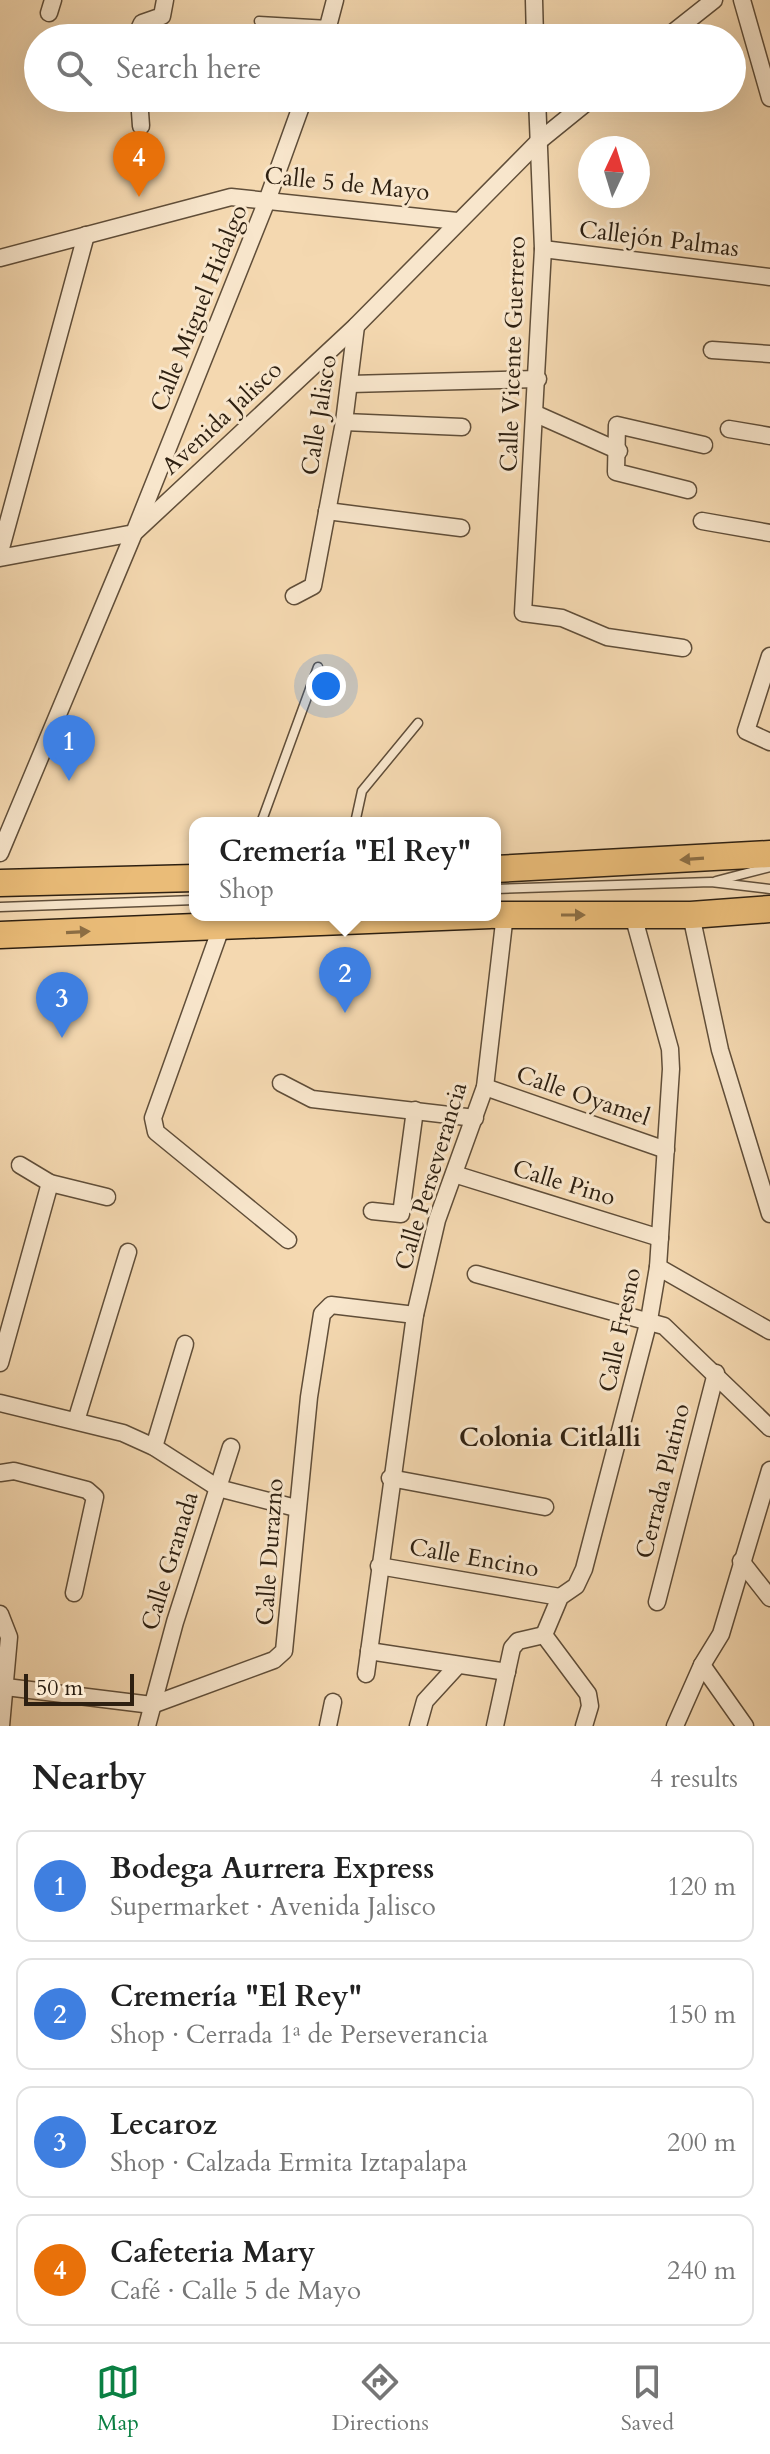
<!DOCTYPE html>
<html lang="en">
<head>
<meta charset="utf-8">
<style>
  body { margin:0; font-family:Cardo,serif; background:#f6f6f6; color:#222 }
  .compass { position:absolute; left:578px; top:136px; width:72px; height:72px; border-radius:50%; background:#fff; box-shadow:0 8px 32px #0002; rotate:4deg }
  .scale { position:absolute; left:24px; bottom:20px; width:110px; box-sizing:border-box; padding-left:8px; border:4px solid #2e2011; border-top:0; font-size:22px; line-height:28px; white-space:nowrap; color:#2e2011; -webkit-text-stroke:6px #f8e6cc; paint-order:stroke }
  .you { position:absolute; left:326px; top:686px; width:28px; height:28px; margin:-20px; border:6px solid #fff; border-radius:50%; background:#1a73e8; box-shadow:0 0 0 12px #1a73e833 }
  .badge { display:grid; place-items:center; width:52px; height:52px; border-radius:50%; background:#0b8043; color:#fff; font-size:26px; font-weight:700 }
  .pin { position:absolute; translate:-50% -66px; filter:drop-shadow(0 2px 4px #0008) }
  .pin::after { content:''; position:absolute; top:42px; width:28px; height:24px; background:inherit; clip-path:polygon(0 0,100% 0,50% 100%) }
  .popup { position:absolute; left:189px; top:817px; width:312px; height:104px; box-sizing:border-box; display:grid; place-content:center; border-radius:16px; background:#fff; filter:drop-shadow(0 2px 6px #0005); font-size:26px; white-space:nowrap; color:#767676 }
  .popup b { font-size:30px; color:#222 }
  .popup::after { content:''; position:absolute; left:50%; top:100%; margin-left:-16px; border:16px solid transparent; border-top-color:#fff }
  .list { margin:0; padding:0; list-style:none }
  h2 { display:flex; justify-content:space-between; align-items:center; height:104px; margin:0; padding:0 32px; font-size:34px }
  h2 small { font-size:26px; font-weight:400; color:#767676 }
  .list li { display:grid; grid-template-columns:52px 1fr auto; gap:24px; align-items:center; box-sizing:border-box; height:112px; margin:0 16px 16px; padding:0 16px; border:2px solid #e0e0e0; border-radius:16px }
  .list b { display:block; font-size:30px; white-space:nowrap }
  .list p { margin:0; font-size:26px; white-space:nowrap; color:#767676 }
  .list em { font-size:26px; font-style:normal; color:#767676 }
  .icon { flex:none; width:44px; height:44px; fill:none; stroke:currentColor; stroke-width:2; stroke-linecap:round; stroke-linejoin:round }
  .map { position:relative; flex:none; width:770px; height:1726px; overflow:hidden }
  .search { position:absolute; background:#fff; box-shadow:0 8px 32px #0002; left:24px; right:24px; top:24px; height:88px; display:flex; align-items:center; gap:20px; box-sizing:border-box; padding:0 28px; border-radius:44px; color:#767676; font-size:30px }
  .sheet { height:616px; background:#fff }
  nav { display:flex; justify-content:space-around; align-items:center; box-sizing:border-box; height:112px; border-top:2px solid #e0e0e0; background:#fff; font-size:22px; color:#767676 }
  nav a { display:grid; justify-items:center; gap:4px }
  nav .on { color:#0b8043 }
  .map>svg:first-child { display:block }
</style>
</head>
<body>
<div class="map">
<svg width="770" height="1726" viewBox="0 0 770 1726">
  <rect width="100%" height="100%" fill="#f4d8b0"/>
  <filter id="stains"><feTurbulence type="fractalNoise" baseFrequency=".0025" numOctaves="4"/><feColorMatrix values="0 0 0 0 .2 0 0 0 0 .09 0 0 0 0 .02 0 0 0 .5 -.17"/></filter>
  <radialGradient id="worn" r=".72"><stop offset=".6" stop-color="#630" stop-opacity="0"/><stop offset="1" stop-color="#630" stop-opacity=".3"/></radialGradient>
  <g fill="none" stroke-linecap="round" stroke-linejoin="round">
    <defs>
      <g id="lane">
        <polyline points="259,21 329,25"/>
        <polyline points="261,823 318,667"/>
        <polyline points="355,823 362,791 418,723"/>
        <polyline points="716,881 770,867"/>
        <polyline points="495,889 711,882 770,889"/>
        <polyline points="0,907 195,900"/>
      </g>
      <g id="street">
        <polyline points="534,0 535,38"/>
        <polyline points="742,0 770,98"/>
        <polyline points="49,13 53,0"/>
        <polyline points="135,38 142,23 162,16 165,0"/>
        <polyline points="325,38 335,0"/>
        <polyline points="666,38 714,0"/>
        <polyline points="139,98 141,126"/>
        <polyline points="537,98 543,249 523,613 562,618 607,637 683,648"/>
        <polyline points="543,249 770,277"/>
        <polyline points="0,258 231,197 457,221"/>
        <polyline points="712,350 770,354"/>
        <polyline points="350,384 538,379"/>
        <polyline points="536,414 619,451"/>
        <polyline points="344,422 462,427"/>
        <polyline points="729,429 770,436"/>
        <polyline points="688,490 616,472 617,425 704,445"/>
        <polyline points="327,511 461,528"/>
        <polyline points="702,521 770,533"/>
        <polyline points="0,552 86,235"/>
        <polyline points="0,558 134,533 268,198 304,98"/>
        <polyline points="294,596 313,586 344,422 356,326"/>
        <polyline points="770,656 746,731 770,742"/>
        <polyline points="0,853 134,533 356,326 539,141 592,98"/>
        <polyline points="691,915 720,1050 770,1214"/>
        <polyline points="222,925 153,1118 156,1132 288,1240"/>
        <polyline points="281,1083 312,1099 475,1118"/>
        <polyline points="485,1087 666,1150"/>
        <polyline points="20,1165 50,1183 107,1197"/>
        <polyline points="454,1174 660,1238"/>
        <polyline points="372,1211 401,1214 415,1110"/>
        <polyline points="658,1267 770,1331"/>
        <polyline points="476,1274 664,1326 770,1428"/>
        <polyline points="0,1363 50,1183"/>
        <polyline points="0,1403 123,1433 154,1447 218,1488 296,1508"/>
        <polyline points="76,1421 128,1252"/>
        <polyline points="154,1447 185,1344"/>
        <polyline points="0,1473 14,1471 87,1490 95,1497 74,1593"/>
        <polyline points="390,1478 545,1507"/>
        <polyline points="741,1561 770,1598"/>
        <polyline points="379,1566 560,1597"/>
        <polyline points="657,1602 716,1373"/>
        <polyline points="0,1614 9,1637 1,1726"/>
        <polyline points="369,1651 507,1672"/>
        <polyline points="702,1665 745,1726"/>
        <polyline points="366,1674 415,1315 437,1220 485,1087 505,914"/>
        <polyline points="6,1687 152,1705 274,1660 284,1651 309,1397 322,1314 331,1305 415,1315"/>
        <polyline points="147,1726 175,1622 231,1447"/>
        <polyline points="328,1726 333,1702"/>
        <polyline points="418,1726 425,1701 458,1665"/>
        <polyline points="495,1726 512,1648 518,1641 544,1635"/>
        <polyline points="584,1726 590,1706 588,1694 544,1635 560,1597 576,1586 584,1569 649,1320 658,1267 671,1069 670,1049 633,915"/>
        <polyline points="675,1726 702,1665 721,1634 770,1470"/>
      </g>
      <g id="primary">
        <polyline points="495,869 770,854"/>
        <polyline points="0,883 195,878"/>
        <polyline points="495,915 691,915 770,909"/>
        <polyline points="0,935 490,915"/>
      </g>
    </defs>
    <!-- lane casing -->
    <use href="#lane" stroke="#604e39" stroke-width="11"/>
    <!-- street casing -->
    <use href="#street" stroke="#604e39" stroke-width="19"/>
    <!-- primary casing -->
    <use href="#primary" stroke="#2e2011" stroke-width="29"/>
    <!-- lane -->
    <use href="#lane" stroke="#f8e6cc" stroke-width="8"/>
    <!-- street -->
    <use href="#street" stroke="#f8e6cc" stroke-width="16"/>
    <!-- primary -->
    <use href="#primary" stroke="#eabc78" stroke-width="26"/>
  </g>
  <!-- one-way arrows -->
  <defs><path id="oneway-solid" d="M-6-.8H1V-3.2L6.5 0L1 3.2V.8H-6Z" transform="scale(2)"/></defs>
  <g fill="#8c6e44">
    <use href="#oneway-solid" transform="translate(692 859) rotate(176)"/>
    <use href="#oneway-solid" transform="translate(573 915)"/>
    <use href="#oneway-solid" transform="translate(78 932) rotate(-3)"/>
  </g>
  <g text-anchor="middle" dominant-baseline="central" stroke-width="6" stroke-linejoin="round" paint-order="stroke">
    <!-- street labels -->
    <g font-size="24" fill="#2e2011" stroke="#f8e6cc">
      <text transform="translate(347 184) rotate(6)">Calle 5 de Mayo</text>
      <text transform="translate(659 239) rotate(7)">Callejón Palmas</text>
      <text transform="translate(199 308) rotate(-68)">Calle Miguel Hidalgo</text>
      <text transform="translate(513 354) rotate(-88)">Calle Vicente Guerrero</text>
      <text transform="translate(319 415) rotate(-81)">Calle Jalisco</text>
      <text transform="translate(222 418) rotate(-43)">Avenida Jalisco</text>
      <text transform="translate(583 1096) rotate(19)">Calle Oyamel</text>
      <text transform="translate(431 1176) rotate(-73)">Calle Perseverancia</text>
      <text transform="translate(564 1183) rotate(17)">Calle Pino</text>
      <text transform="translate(620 1330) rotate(-78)">Calle Fresno</text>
      <text transform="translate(663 1481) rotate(-76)">Cerrada Platino</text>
      <text transform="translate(270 1552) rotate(-86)">Calle Durazno</text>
      <text transform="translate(474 1558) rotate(10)">Calle Encino</text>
      <text transform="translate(170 1561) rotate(-73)">Calle Granada</text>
    </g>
    <!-- neighbourhood labels -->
    <g font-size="26" font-weight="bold" fill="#2e2011" stroke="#f8e6cc">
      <text x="550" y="1437">Colonia Citlalli</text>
    </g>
  </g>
  <rect width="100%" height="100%" filter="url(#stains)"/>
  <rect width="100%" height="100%" fill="url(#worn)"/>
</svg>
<svg class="compass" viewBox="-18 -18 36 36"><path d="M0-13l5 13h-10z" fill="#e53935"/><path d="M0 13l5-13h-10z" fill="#767676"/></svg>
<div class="scale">50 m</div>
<div class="you"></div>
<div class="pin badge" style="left:69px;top:781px;background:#3f7fe0">1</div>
<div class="pin badge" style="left:345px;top:1013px;background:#3f7fe0">2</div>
<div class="popup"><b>Cremería &quot;El Rey&quot;</b>Shop</div>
<div class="pin badge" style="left:62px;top:1038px;background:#3f7fe0">3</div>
<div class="pin badge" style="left:139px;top:197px;background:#e8710a">4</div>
<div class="search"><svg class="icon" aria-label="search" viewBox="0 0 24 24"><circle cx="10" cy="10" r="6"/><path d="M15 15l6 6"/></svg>Search here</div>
</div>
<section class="sheet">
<h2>Nearby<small>4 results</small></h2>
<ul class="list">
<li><span class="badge" style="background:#3f7fe0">1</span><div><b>Bodega Aurrera Express</b><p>Supermarket · Avenida Jalisco</p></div><em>120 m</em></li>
<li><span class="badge" style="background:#3f7fe0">2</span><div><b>Cremería &quot;El Rey&quot;</b><p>Shop · Cerrada 1ª de Perseverancia</p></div><em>150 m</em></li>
<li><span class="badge" style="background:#3f7fe0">3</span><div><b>Lecaroz</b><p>Shop · Calzada Ermita Iztapalapa</p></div><em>200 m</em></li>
<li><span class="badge" style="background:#e8710a">4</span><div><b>Cafeteria Mary</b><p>Café · Calle 5 de Mayo</p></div><em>240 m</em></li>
</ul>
</section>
<nav>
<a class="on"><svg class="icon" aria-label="map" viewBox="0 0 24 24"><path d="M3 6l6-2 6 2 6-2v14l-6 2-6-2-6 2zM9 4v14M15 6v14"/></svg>Map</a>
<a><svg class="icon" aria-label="directions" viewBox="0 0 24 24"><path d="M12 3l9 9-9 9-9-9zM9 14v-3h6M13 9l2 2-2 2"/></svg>Directions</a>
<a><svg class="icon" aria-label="saved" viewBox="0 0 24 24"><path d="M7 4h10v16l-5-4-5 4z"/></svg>Saved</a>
</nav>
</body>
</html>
